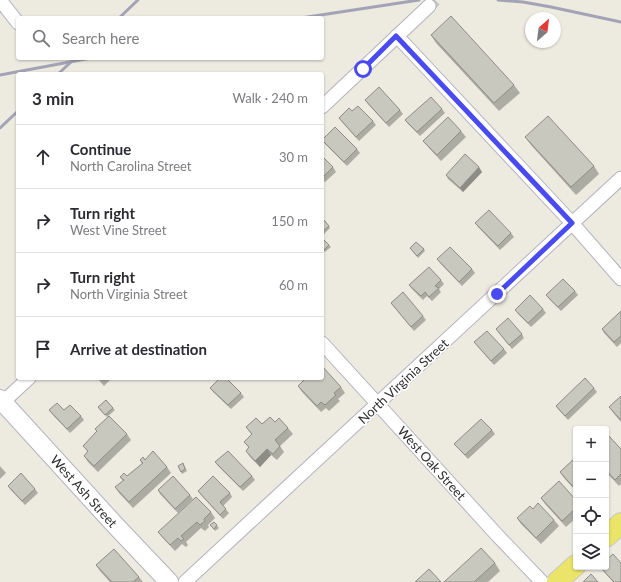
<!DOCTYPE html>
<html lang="en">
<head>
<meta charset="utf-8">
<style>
  body { margin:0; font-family:Lato,sans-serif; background:#f2f2f3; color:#2b2b33 }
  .controls { position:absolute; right:12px; bottom:12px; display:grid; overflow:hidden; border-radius:4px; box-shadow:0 1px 3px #0004 }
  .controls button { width:36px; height:36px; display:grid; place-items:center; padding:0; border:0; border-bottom:1px solid #e1e1e2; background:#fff; color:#2b2b33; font:20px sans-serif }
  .compass { position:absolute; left:525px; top:12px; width:36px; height:36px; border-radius:50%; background:#fff; box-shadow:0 1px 3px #0004; rotate:28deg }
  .stop { position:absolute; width:12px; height:12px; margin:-9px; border:3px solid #494af1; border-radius:50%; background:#fff }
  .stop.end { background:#494af1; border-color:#fff; box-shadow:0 1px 4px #0008 }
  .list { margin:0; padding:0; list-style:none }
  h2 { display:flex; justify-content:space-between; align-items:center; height:52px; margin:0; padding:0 16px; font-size:17px }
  h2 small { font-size:13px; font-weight:400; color:#7c7c81 }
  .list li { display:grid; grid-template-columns:26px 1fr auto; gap:12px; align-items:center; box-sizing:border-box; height:64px; padding:0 16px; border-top:1px solid #e1e1e2 }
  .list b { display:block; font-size:15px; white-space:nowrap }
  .list p { margin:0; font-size:13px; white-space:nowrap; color:#7c7c81 }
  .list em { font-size:13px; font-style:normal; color:#7c7c81 }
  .icon { flex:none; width:22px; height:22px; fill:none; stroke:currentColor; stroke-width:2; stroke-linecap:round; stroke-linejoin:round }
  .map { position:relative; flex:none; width:621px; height:582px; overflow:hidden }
  .search { position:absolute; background:#fff; box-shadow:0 1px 3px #0004; left:16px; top:16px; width:308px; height:44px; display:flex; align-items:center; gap:10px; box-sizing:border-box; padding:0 14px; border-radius:4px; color:#7c7c81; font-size:15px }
  .panel { position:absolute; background:#fff; box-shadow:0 1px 3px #0004; left:16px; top:72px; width:308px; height:308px; border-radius:4px }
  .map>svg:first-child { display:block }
</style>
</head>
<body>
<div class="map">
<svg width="621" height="582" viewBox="0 0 621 582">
  <rect width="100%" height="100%" fill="#edeae0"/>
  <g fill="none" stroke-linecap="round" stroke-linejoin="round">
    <!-- minor-tunnel -->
    <polyline stroke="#c7c4bc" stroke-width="13" stroke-dasharray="13 6" stroke-linecap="butt" points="429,6 435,0"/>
    <defs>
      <g id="minor">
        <polyline points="0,0 18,23"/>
        <polyline points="397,36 572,223 621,279"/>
        <polyline points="322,107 429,6"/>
        <polyline points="322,343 497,535 542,582"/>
        <polyline points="3,402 29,378"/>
        <polyline points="185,582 621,178"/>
      </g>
      <polyline id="secondary" points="0,399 115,525 169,582"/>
      <g id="primary">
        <polyline points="606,537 621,523"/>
        <polyline points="557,582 576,565"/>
      </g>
    </defs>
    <!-- minor casing -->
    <use href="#minor" stroke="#b3b3bf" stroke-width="15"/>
    <!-- secondary casing -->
    <use href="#secondary" stroke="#b3b3bf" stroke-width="20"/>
    <!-- primary casing -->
    <use href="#primary" stroke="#c8c8c8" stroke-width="22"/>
    <!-- minor -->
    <use href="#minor" stroke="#fff" stroke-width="13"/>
    <!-- secondary -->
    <use href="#secondary" stroke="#fff" stroke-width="18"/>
    <!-- primary -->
    <use href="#primary" stroke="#eae468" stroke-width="20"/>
    <!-- rail -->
    <g stroke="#a3a3b6" stroke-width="3">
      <polyline points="498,0 523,2 551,7 621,22"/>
      <polyline points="119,18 138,0"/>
      <polyline points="301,18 419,0"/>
      <polyline points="58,74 71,62"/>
      <polyline points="0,75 91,58"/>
      <polyline points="0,128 18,111"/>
    </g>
  </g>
  <!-- wall -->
  <g fill="#adaca3">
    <polygon points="431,35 514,85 520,93 499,111 436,43"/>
    <polygon points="365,100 400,110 403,114 389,127 368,104"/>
    <polygon points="442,109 445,113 420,136 408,124 405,120"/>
    <polygon points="352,111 373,121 376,125 359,141 342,122 339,118"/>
    <polygon points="461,131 466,137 441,161 428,147 423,141"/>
    <polygon points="525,137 594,166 599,174 576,195 531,145"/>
    <polygon points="322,140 357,149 360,153 347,166 325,144"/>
    <polygon points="322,156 333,167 336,172 325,182 322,179"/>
    <polygon points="482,172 463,192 448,179 446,175"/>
    <polygon points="322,222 329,226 330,228 324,234 322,232"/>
    <polygon points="475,223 511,233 514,237 500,250 478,227"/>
    <polygon points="322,238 331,247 325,252 322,249"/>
    <polygon points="410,248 424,249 425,251 418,258"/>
    <polygon points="437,259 472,269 475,273 462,286 440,263"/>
    <polygon points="441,280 444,284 439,289 441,292 432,301 427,296 423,300 412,289 409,285"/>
    <polygon points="575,291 578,295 561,311 549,299 546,295"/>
    <polygon points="391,303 423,316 426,320 414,331"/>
    <polygon points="543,309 546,313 531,327 518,314 515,310"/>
    <polygon points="621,311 621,343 617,347 604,333 602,329"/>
    <polygon points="496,329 522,334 524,338 512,349"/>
    <polygon points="474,342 504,349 507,353 494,365"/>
    <polygon points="97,378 112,378 104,386"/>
    <polygon points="291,378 296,378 293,380"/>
    <polygon points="298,386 341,387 345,393 338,399 340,401 329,411 326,408 321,412 302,392"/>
    <polygon points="210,388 241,393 244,397 231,409 213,392"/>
    <polygon points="594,388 597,392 568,420 559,410 556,406"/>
    <polygon points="621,396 621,422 615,415 609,407"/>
    <polygon points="113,408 115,410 107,417 99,409"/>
    <polygon points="49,410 64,410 81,416 84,420 70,433 52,414"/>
    <polygon points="275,422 288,428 293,434 280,446 284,452 277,460 271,455 260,467 250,457 246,451 249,448 244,442 252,435 246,427 262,424"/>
    <polygon points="95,429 127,434 131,440 98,472 88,462 84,456 88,452 83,446 97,432"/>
    <polygon points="492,430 495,434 468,459 454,444"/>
    <polygon points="606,433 621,449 621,484 619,486 606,472"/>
    <polygon points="576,457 576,491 564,478 560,472"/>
    <polygon points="140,460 145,460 167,467 171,473 133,508 119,493 115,487 123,481 120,477 127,476 142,464"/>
    <polygon points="215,462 252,476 255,480 243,491 218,466"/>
    <polygon points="183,463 187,471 182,474 181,472"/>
    <polygon points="0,466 6,473 0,479"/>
    <polygon points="8,486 35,489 38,493 25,505 11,490"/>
    <polygon points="158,490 190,495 193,499 178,513 160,494"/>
    <polygon points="198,491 230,493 232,497 223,506 229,513 223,519 201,495"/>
    <polygon points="541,498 576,500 576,518 566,527 545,504"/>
    <polygon points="533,509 554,520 559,526 541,544 521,524 517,518"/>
    <polygon points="211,512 215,518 208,525 209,527 205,531 201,528 186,542 188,545 186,547 182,544 175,551 163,538 158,532"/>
    <polygon points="214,522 219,528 215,531 210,525"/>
    <polygon points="495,563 500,571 488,582 444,582"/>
    <polygon points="96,565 139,577 143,582 110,582 100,571"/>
    <polygon points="600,567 621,582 613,582"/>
  </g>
  <!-- shaded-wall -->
  <g fill="#8d8c85">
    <polygon points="479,167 482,172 463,192 460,188"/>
    <polygon points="267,449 271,455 260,467 255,461"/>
  </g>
  <!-- building -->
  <g fill="#c9c8be" stroke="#8d8c85">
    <polygon points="451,16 514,85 494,103 431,35"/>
    <polygon points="379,87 400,110 386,123 365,100"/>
    <polygon points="431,97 442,109 417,132 405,120"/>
    <polygon points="358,106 373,121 356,137 339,118 349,108 352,111"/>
    <polygon points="548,116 594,166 571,187 525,137"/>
    <polygon points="448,117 461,131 437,155 423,141"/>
    <polygon points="335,127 357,149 344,162 322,140"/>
    <polygon points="465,154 479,167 460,188 446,175"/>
    <polygon points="322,156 333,167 322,178"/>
    <polygon points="489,210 511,233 498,246 475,223"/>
    <polygon points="324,220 329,226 322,232 322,222"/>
    <polygon points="322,238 329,245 324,250 322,248"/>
    <polygon points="416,242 424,249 417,256 410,248"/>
    <polygon points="450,247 472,269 459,282 437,259"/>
    <polygon points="429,267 441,280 435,286 439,288 429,297 425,292 421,296 409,285"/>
    <polygon points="563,279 575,291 558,307 546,295"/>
    <polygon points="403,292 423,316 411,327 391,303"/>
    <polygon points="530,295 543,309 528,323 515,310"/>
    <polygon points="621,311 621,336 614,342 602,329"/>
    <polygon points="508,318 522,334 509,345 496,329"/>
    <polygon points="487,331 504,349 491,361 474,342"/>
    <polygon points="322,366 341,387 334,393 336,395 325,405 321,402 317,406 298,386 306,378 322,378"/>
    <polygon points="220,378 226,378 241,393 228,405 210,388"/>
    <polygon points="585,378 594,388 565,416 556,406"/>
    <polygon points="621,396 621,420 609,407"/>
    <polygon points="106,400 113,408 105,415 98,407"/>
    <polygon points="57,403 64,410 70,405 81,416 67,429 49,410"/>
    <polygon points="109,416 127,434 94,466 84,456 88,451 83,446 97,431 95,429"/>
    <polygon points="270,417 275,422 279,418 288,428 275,440 280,446 273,454 267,449 255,461 246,451 249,447 244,442 252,434 246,427 256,418 262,424"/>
    <polygon points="481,419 492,430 465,455 454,444"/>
    <polygon points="606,433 621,449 621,474 615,480 606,470"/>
    <polygon points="153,451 167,467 129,502 115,487 124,480 120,477 124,473 127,476 143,463 140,460 143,457 145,460"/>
    <polygon points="228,451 252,476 240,487 215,462"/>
    <polygon points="576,457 576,490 560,472"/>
    <polygon points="183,463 185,469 181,472 178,466"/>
    <polygon points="21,473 35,489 22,501 8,486"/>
    <polygon points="173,476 190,495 175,509 158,490"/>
    <polygon points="213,476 230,493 220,502 226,509 220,515 198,491"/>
    <polygon points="559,481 576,500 576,508 562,521 541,498"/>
    <polygon points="196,497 211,512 204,519 205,521 200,525 197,522 181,536 184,539 181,541 178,538 170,545 158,532"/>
    <polygon points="538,503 554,520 536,538 517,518 530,506 533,509"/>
    <polygon points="214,522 217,525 214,529 210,525"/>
    <polygon points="481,548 495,563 474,582 444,582"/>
    <polygon points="114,549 139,577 133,582 112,582 96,565"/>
    <polygon points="613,554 621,563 621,582 614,582 600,567 606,567 606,560"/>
    <polygon points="429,569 441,582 415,582"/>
    <polygon points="591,574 598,582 583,582"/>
  </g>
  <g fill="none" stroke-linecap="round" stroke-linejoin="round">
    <!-- route -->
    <polyline stroke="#494af1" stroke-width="5" points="363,69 396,36 572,223 497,294"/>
  </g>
  <g text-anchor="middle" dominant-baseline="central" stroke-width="3.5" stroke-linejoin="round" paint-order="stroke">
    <!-- street labels -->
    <g font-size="13" fill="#2d2d2d" stroke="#fff">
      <text transform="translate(403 381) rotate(-43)">North Virginia Street</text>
      <text transform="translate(432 463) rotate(48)">West Oak Street</text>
      <text transform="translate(84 491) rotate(48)">West Ash Street</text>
    </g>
  </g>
</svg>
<div class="controls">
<button>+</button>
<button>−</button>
<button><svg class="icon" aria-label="locate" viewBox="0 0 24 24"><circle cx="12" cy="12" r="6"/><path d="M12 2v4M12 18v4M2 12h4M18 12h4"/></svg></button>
<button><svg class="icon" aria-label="layers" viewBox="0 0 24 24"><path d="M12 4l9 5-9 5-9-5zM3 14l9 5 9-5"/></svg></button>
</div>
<svg class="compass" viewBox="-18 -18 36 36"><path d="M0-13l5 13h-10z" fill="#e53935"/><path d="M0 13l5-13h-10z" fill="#7c7c81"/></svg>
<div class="stop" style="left:363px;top:69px"></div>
<div class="stop end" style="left:497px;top:294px"></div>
<div class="search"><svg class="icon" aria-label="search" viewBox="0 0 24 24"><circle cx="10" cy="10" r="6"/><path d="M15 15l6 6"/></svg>Search here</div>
<section class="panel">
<h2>3 min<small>Walk · 240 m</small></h2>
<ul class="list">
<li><svg class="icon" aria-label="ahead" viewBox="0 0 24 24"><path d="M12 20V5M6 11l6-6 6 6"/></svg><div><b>Continue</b><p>North Carolina Street</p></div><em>30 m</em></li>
<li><svg class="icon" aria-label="right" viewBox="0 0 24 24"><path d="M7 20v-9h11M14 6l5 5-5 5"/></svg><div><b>Turn right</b><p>West Vine Street</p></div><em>150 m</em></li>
<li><svg class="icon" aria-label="right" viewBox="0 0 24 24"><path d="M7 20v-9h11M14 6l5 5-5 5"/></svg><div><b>Turn right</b><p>North Virginia Street</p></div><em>60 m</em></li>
<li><svg class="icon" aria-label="arrive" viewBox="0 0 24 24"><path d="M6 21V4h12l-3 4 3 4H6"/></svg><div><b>Arrive at destination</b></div></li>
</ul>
</section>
</div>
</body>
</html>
